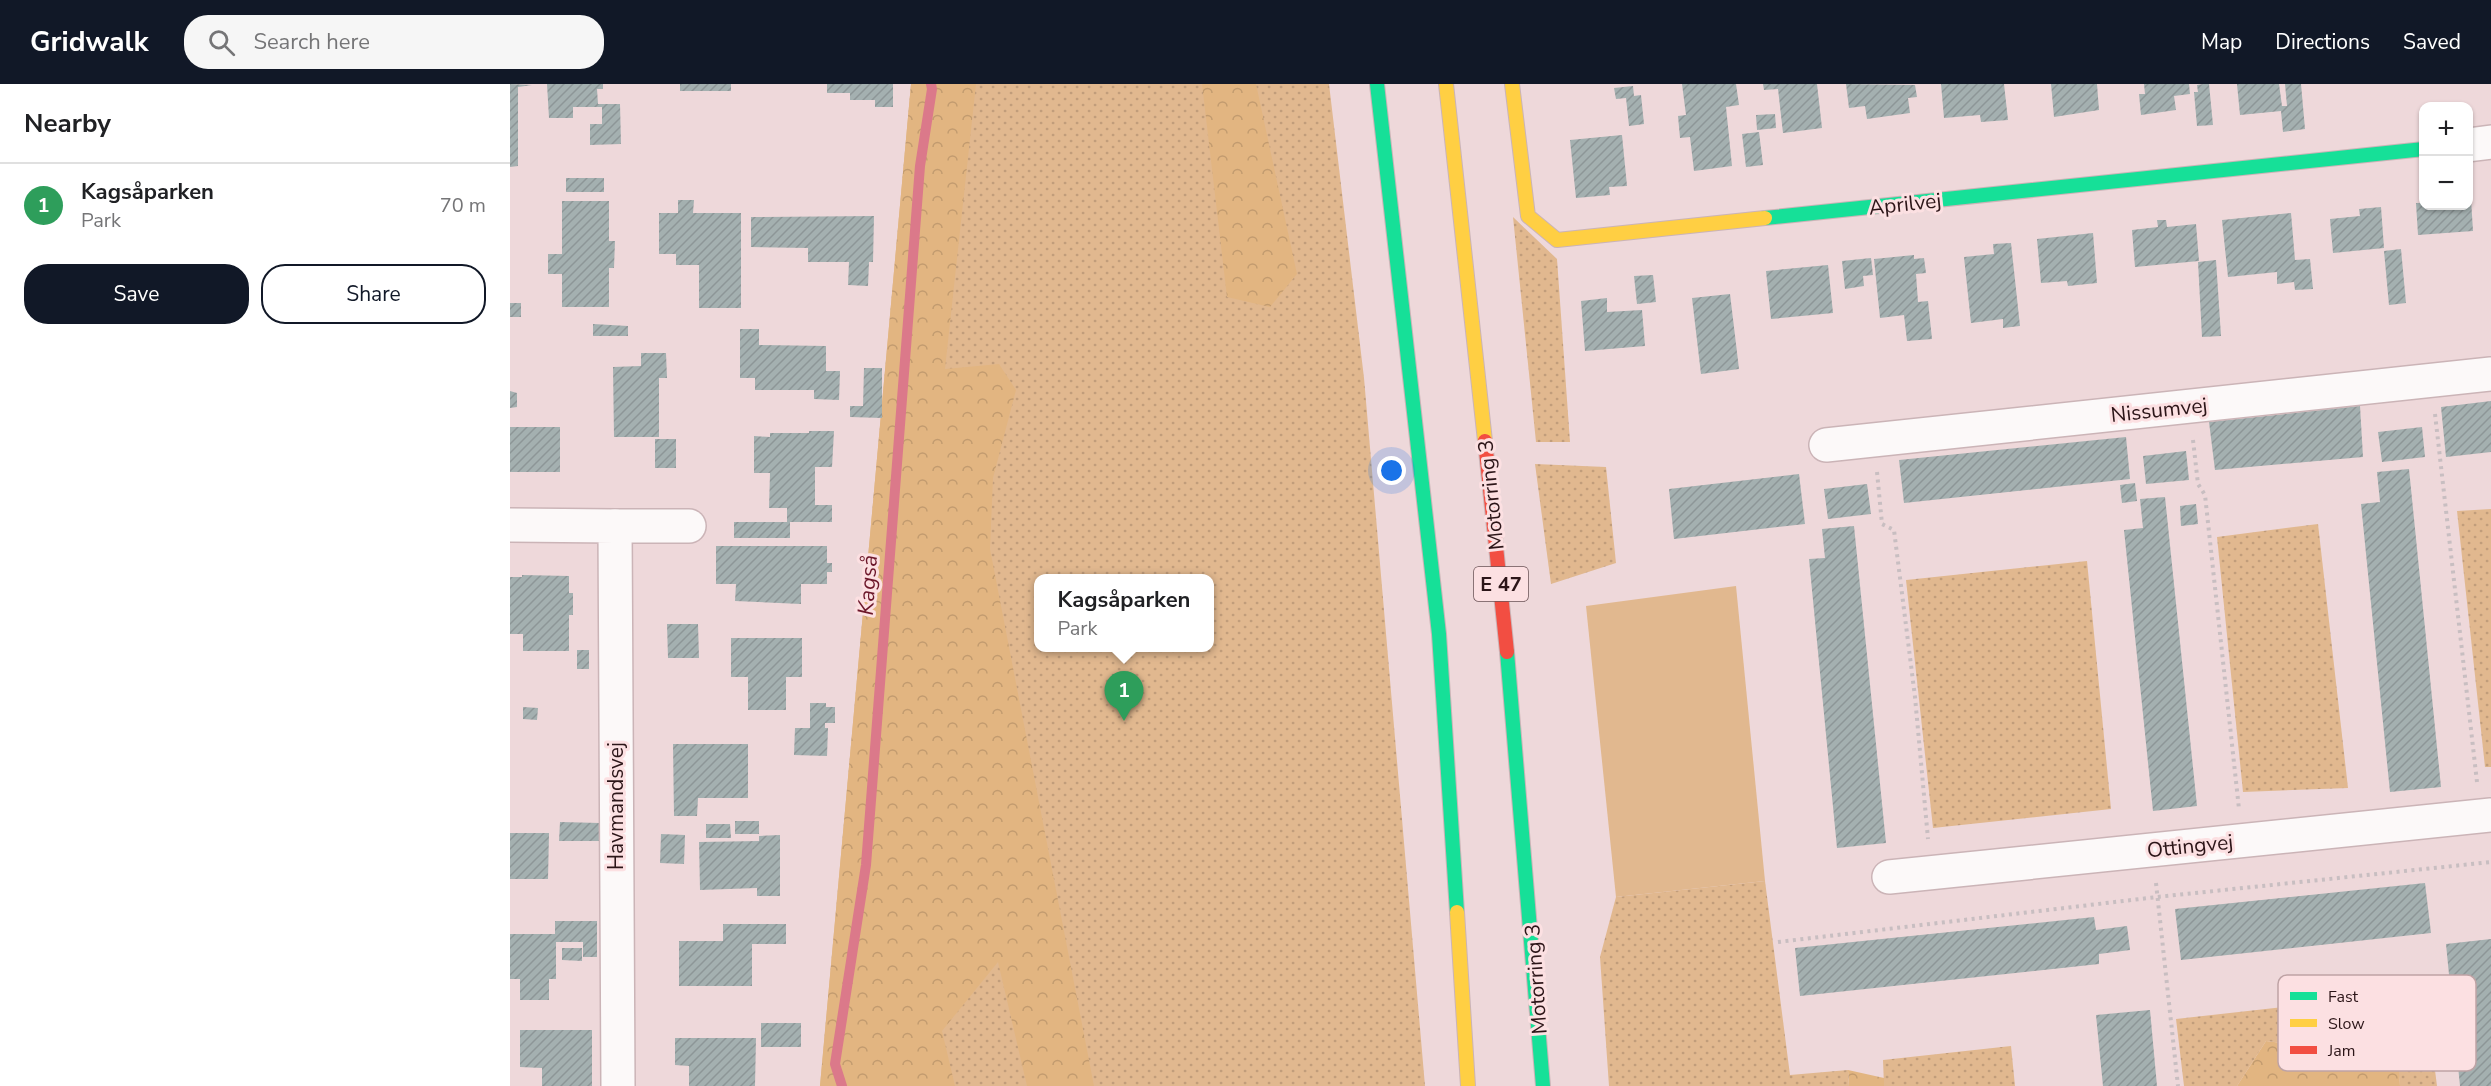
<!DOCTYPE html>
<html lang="en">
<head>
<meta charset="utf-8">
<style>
  body { margin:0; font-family:"Nunito Sans",sans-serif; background:#f6f6f6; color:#202124 }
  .controls { position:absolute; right:18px; top:18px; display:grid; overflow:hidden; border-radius:12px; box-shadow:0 2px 4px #0004 }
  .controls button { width:54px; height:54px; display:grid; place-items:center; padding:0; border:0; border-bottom:2px solid #e0e0e0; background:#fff; color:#202124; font:30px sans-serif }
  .you { position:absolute; left:882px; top:387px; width:21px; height:21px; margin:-15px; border:4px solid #fff; border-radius:50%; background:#1a73e8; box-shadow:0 0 0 9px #1a73e833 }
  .badge { display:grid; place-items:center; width:39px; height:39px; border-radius:50%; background:#111827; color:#fff; font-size:20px; font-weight:700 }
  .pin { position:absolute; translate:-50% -50px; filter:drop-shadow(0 2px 3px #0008) }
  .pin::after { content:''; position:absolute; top:32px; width:21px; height:18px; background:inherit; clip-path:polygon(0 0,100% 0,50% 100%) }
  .popup { position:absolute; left:524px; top:490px; width:180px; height:78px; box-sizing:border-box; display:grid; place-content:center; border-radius:12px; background:#fff; filter:drop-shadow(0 2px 4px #0005); font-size:20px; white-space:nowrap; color:#757577 }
  .popup b { font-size:22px; color:#202124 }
  .popup::after { content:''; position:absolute; left:50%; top:100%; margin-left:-12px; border:12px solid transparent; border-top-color:#fff }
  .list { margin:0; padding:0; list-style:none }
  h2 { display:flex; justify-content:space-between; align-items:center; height:78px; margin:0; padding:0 24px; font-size:26px }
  h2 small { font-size:20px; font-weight:400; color:#757577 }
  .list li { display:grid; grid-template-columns:39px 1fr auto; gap:18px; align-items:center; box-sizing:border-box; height:84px; padding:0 24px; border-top:2px solid #e0e0e0 }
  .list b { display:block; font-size:22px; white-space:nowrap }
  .list p { margin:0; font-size:20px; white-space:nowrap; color:#757577 }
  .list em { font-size:20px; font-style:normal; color:#757577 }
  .actions { display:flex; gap:12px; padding:18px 24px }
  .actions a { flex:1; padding:14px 0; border:2px solid #111827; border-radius:24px; text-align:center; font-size:21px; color:#111827 }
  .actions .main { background:#111827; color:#fff }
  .icon { flex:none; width:33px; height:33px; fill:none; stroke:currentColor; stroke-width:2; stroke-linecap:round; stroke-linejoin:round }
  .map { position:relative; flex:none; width:1981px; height:1002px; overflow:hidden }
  header { display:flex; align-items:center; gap:36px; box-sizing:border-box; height:84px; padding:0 30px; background:#111827; color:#fff }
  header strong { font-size:28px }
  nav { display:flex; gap:33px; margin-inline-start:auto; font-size:21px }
  .search { width:420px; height:54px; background:#f6f6f6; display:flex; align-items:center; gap:15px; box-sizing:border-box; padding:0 21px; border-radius:24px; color:#757577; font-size:22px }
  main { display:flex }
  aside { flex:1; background:#fff }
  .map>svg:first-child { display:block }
</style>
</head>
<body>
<header>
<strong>Gridwalk</strong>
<div class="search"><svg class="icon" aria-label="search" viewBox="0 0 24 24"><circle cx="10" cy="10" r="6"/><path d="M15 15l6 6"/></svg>Search here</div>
<nav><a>Map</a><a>Directions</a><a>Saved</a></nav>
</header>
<main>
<aside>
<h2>Nearby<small></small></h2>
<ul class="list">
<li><span class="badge" style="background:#2e9e5b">1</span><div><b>Kagsåparken</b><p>Park</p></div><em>70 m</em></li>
</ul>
<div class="actions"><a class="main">Save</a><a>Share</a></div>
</aside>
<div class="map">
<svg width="1981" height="1002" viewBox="0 0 1981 1002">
  <defs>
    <pattern id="grass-dots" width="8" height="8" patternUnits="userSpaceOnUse" patternTransform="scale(1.5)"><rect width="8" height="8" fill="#e1b88f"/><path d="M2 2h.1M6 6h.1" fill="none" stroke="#c19d7b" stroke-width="1.8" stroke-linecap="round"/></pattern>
    <pattern id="forest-crowns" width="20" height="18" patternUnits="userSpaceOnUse" patternTransform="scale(1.5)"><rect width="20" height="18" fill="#e2b581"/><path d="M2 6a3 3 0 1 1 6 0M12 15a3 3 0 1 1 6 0" fill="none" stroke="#c29b6f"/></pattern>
    <pattern id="building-hatch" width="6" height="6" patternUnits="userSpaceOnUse" patternTransform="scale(1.5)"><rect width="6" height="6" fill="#a4b0b0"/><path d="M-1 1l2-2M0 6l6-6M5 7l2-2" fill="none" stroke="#8d9697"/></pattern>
  </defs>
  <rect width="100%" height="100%" fill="#eed8da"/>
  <!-- grass -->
  <g fill="url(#grass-dots)" fill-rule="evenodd">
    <path d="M401 0H819L854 294 915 1002H310ZM528 494H700V564H528Z"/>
    <polygon points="1003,133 1047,175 1060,358 1026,358"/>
    <polygon points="1025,380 1096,383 1106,479 1041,500"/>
    <polygon points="1981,425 1981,683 1975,683 1947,427"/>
    <polygon points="1808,440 1838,704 1733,708 1707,453"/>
    <polygon points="1577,477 1601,725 1423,744 1396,496"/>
    <polygon points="1255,797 1280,991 1338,986 1339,1002 1099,1002 1090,873 1106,813"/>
    <polygon points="1915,907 1927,1002 1890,1002 1887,973 1756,957 1727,1002 1674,1002 1666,935"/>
    <polygon points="1501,962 1505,1002 1374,1002 1373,976"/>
  </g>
  <!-- forest -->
  <g fill="url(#forest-crowns)">
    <polygon points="401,0 466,0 435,285 489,280 506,306 483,394 480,465 584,1002 517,1002 488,878 432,947 445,1002 310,1002"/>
    <polygon points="692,0 746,0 787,190 760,223 717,213"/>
    <polygon points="1756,957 1888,973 1890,1002 1727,1002"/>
    <polygon points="1338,986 1374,994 1374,1002 1339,1002"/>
  </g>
  <!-- garden -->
  <polygon fill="#e1b88f" points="1226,502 1255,797 1106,813 1076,522"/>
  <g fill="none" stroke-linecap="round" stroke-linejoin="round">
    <!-- stream -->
    <polyline stroke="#db798a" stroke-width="10" points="332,1002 325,980 356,781 410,82 422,5 421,0"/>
  </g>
  <!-- building -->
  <g fill="url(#building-hatch)">
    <polygon points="0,0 22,1 8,3 8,82 0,83"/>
    <polygon points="37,0 93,0 93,5 87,5 88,20 110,20 111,60 80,61 80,40 92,40 92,23 63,23 63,34 39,34"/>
    <rect x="170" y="0" width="51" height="7"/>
    <polygon points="317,0 383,0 383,23 365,23 365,16 340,16 340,9 317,9"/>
    <polygon points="1172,0 1226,0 1229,21 1216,23 1222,82 1184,87 1180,53 1170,54 1168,32 1176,31"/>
    <polygon points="1253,0 1307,0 1312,44 1273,49 1268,5 1254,6"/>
    <polygon points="1336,0 1405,1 1407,13 1398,14 1400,29 1357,35 1355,22 1339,24"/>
    <polygon points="1431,0 1494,0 1498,36 1471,38 1470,31 1434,34"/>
    <polygon points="1541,0 1587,0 1589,26 1544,33"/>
    <polygon points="1634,0 1679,0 1680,10 1664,12 1666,26 1631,31 1629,10 1635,10"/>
    <polygon points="1693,0 1699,0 1703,41 1687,42 1684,8 1688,8 1687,1"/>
    <polygon points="1727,0 1769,0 1772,22 1777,22 1775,0 1791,0 1795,45 1773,48 1771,27 1730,31"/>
    <polygon points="1123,2 1124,12 1131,11 1134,40 1119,42 1116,14 1106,15 1104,4"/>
    <polygon points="1265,30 1266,44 1247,46 1246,31"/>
    <polygon points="1249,48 1253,81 1236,83 1232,50"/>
    <polygon points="1112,51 1117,102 1099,103 1100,111 1066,114 1060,56"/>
    <rect x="56" y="94" width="38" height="14"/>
    <polygon points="1961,115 1963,147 1908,151 1906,119 1914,119 1914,122 1958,122 1958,116"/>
    <polygon points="168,116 184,116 183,129 231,129 231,224 189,224 189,181 166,181 166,170 149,170 149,129 168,129"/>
    <polygon points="52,117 99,117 99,157 105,157 104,184 99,184 99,223 52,223 52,190 38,190 38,170 52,170"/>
    <polygon points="1871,123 1874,164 1823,169 1820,135 1850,132 1849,125"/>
    <polygon points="1781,129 1785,176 1800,175 1803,205 1785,206 1784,198 1767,200 1767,188 1718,193 1712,136"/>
    <polygon points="364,132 363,178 359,178 358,202 338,201 339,178 298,178 298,164 241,163 241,133"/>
    <polygon points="1647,136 1656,136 1657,143 1686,140 1689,177 1625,183 1622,146 1648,143"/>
    <polygon points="1583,149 1587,199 1558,202 1557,197 1531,199 1527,155"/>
    <polygon points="1501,159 1510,242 1493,244 1493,235 1461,239 1454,173 1484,170 1483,160"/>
    <polygon points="1891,165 1896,219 1879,221 1874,167"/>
    <polygon points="1404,171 1404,175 1414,174 1416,189 1406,190 1408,218 1418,217 1422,255 1397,257 1394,231 1370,234 1364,175"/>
    <polygon points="1361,174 1363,191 1353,192 1354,202 1335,205 1332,177"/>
    <polygon points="1706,176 1711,252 1692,253 1688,178"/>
    <polygon points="1318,181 1323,229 1261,235 1256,187"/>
    <polygon points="1143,191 1146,218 1127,220 1124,192"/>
    <polygon points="1220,210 1229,285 1191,290 1182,214"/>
    <polygon points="1097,214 1097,228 1132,226 1135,262 1075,267 1071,217"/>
    <rect x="0" y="219" width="11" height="14"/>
    <polygon points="83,240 118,242 118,252 83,252"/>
    <polygon points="230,245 249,245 249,261 316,262 316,287 330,287 329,316 304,315 304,306 245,306 245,294 230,294"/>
    <polygon points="131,269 156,269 157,294 149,294 149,353 104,353 103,283 131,282"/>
    <polygon points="354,284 372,284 372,334 340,333 340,322 353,322"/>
    <polygon points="0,307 7,309 7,323 0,324"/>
    <polygon points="1981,317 1981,368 1936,373 1931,323"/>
    <polygon points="1850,322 1853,373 1705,386 1699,338"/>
    <rect x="0" y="343" width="50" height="45"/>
    <polygon points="1912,343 1915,373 1872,378 1868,348"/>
    <polygon points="299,347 324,347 322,383 305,383 305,421 322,421 322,438 280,438 280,454 224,454 224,438 277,438 277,424 259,424 260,389 244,389 244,352 260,353 260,349 299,349"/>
    <polygon points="1616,353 1620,395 1394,419 1389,376"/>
    <rect x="145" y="355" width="21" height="29"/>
    <polygon points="1676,367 1679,396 1636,400 1633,372"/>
    <polygon points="1899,385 1931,703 1880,708 1851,420 1870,418 1867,388"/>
    <polygon points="1289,390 1295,440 1164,455 1159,405"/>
    <polygon points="1625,399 1627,417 1612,419 1610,401"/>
    <polygon points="1357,400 1361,430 1318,435 1314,405"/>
    <polygon points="1655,413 1687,722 1643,727 1614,446 1633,444 1630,415"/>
    <polygon points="1686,420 1688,440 1671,442 1670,422"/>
    <polygon points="1344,442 1376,759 1327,764 1299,475 1315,474 1312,445"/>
    <polygon points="206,462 317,462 317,479 322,479 322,488 317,488 317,500 291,500 291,520 225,517 226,500 206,500"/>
    <polygon points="12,491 59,492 59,509 63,509 63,531 59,531 59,567 13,567 13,550 0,550 0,493 12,493"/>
    <polygon points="157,540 188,540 189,574 158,574"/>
    <polygon points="221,554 292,554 292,593 276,593 276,626 238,626 238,593 221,593"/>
    <rect x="67" y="566" width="12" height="19"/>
    <polygon points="300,619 316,619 316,623 325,623 325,639 315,639 315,644 318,644 317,672 284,671 285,644 300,644"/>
    <polygon points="13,623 28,624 27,636 13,635"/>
    <polygon points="163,660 238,660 238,714 188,714 187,732 164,732"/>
    <rect x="225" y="737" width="24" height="13"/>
    <polygon points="50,738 90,739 90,757 49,757"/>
    <polygon points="196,740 220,740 221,754 196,754"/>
    <polygon points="0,749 39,749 38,795 0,795"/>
    <polygon points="151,750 175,751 174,780 150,779"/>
    <polygon points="270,751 270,812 247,812 247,804 190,806 189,758 249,757 249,752"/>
    <polygon points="1915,799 1921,849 1671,876 1665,825"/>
    <polygon points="1584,833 1586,846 1617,842 1620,866 1589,870 1589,880 1290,912 1285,864"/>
    <polygon points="45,837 87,837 87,873 73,873 73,858 46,858 46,895 39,895 39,916 10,916 10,895 0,895 0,850 45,850"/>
    <polygon points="213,840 276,840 276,860 242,860 242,902 169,902 169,857 213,857"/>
    <polygon points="1981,855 1981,1002 1950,1002 1936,860"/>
    <polygon points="52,864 72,864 72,877 52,876"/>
    <polygon points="1640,926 1647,1002 1593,1002 1586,931"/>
    <rect x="251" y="939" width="40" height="24"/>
    <polygon points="10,946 82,946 82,1002 32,1002 32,984 10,983"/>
    <polygon points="165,954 246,954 245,1002 179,1002 179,982 165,981"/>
  </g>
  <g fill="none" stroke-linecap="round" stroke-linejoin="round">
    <defs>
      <g id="street">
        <polyline points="1958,61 1981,58"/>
        <polyline points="1316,361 1981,290"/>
        <polyline points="0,441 105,442 108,1002"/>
        <polyline points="105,442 179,442"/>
        <polyline points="1379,793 1981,731"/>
      </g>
      <g id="fast">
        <polyline points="867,0 929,550 947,828"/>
        <polyline points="1255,134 1914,65"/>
        <polyline points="997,568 1033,1002"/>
      </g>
      <g id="slow">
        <polyline points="936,0 975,357"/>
        <polyline points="1002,0 1018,132 1047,156 1255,134"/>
        <polyline points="947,828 958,1002"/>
      </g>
      <polyline id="jam" points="975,357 997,568"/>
    </defs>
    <!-- street casing -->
    <use href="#street" stroke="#cbb4b7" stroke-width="36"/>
    <!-- fast casing -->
    <use href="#fast" stroke="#cbb4b7" stroke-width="16"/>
    <!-- slow casing -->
    <use href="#slow" stroke="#cbb4b7" stroke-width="16"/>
    <!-- jam casing -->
    <use href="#jam" stroke="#cbb4b7" stroke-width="16"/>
    <!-- path -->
    <g stroke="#c8bec1" stroke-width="4" stroke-dasharray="3 4.5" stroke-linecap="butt">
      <polyline points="1925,330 1967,698"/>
      <polyline points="1683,356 1688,400 1695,411 1729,725"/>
      <polyline points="1367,388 1372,440 1384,446 1405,613 1418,755"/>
      <polyline points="1646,799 1668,1002"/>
      <polyline points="1268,858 1647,813 1981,778"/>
    </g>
    <!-- street -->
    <use href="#street" stroke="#fcf9f9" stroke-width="33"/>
    <!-- fast -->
    <use href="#fast" stroke="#16e098" stroke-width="14"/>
    <!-- slow -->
    <use href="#slow" stroke="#ffcf43" stroke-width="14"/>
    <!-- jam -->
    <use href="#jam" stroke="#f24e42" stroke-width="14"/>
  </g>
  <g text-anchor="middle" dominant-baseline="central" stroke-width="6" stroke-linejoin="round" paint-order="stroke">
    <!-- shield labels -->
    <rect fill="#fce0e2" stroke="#6a5255" stroke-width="1.5" x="964" y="483" width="54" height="34" rx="4.5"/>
    <g font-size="20" font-weight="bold" fill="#2c1518">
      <text x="991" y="500">E 47</text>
    </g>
    <!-- street labels -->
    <g font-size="21" fill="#2c1518" stroke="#fce0e2">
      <text transform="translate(1395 120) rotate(-6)">Aprilvej</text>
      <text transform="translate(1649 326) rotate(-6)">Nissumvej</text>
      <text transform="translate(981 411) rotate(-96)">Motorring 3</text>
      <text transform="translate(106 722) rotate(-90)">Havmandsvej</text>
      <text transform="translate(1680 762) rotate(-6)">Ottingvej</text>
      <text transform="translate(1026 895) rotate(-94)">Motorring 3</text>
    </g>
    <!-- water labels -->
    <g font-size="22" font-style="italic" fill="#6c172a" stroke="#fce0e2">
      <text transform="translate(358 501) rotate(-86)">Kagså</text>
    </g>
  </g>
  <!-- legend -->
  <rect x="1768" y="891" width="198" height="96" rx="9" fill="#fce0e2" stroke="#bea3a5" stroke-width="1.5"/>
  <rect x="1780" y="908" width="27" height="8" fill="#16e098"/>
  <rect x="1780" y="935" width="27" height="8" fill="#ffcf43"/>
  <rect x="1780" y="962" width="27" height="8" fill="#f24e42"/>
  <g font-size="16" fill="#2c1518">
    <text x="1818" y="918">Fast</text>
    <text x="1818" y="945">Slow</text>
    <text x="1818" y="972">Jam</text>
  </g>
</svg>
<div class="controls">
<button>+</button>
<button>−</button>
</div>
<div class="you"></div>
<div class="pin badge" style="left:614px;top:637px;background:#2e9e5b">1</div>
<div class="popup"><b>Kagsåparken</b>Park</div>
</div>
</main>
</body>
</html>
